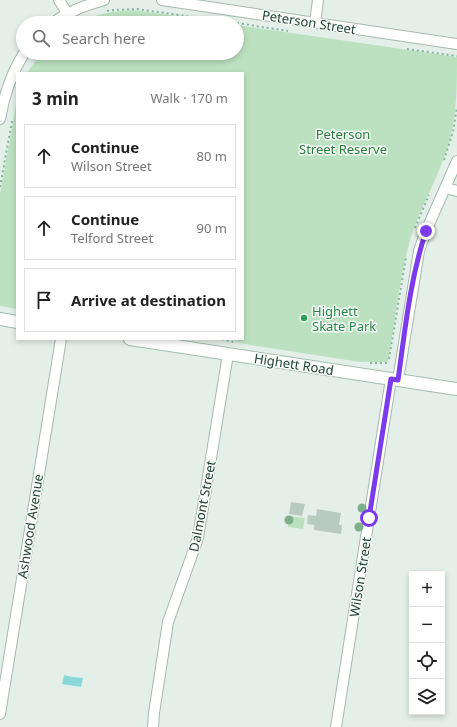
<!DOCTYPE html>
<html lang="en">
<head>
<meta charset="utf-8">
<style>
  body { margin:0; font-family:"Noto Sans",sans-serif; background:#f6f6f6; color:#222 }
  .controls { position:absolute; right:12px; bottom:12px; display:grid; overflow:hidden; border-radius:0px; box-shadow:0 2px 6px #0003 }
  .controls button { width:36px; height:36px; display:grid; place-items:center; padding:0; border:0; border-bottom:1px solid #e0e0e0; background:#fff; color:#222; font:20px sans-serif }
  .stop { position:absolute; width:12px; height:12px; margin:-9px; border:3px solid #7c3aed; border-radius:50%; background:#fff }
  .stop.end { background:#7c3aed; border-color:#fff; box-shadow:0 1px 4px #0008 }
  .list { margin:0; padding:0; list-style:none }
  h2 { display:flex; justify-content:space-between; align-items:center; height:52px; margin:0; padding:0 16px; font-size:17px }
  h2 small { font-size:13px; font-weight:400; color:#767676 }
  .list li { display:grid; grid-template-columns:26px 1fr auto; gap:12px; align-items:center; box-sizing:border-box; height:64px; margin:0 8px 8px; padding:0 8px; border:1px solid #e0e0e0; border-radius:0px }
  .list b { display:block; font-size:15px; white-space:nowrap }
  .list p { margin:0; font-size:13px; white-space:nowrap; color:#767676 }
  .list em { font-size:13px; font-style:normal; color:#767676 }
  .icon { flex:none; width:22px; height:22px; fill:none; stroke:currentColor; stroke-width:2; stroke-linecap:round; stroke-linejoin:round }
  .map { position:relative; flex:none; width:457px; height:727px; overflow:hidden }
  .search { position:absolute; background:#fff; box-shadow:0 2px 6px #0003; left:16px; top:16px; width:228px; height:44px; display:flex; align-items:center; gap:10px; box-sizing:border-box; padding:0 14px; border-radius:22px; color:#767676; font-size:15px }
  .panel { position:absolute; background:#fff; box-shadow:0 2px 6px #0003; left:16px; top:72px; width:228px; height:268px; border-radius:0px }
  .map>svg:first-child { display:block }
</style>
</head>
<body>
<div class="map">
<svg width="457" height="727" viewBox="0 0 457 727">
  <rect width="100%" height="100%" fill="#e4efe9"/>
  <!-- green -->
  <g fill="#bce1c0">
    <path d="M133 10 226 23H77C95 14 114 11 133 10Z"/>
    <path d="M237 25 457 57C457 85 457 112 450 139 441 173 422 203 411 237 399 278 395 321 388 362H360L245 344 229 339H243V73H27L41 53H237Z"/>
    <polygon points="17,99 17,309 0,306 0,194"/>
    <polygon points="290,516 305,518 303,529 288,527"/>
  </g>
  <!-- water -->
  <polygon fill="#89d8d7" points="64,675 72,677 83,678 81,687 62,684"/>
  <!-- building -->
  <g fill="#b9cac1">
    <polygon points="291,502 305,504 302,516 289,514"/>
    <polygon points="317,509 341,513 339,525 342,525 341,534 314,530 314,525 307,524 308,515 316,516"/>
  </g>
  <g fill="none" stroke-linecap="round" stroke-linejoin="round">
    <defs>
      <g id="street">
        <polyline points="59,0 67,13"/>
        <polyline points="162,0 457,44"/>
        <path d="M53 23C71 10 84 6 104 0"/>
        <polyline points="315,23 318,0"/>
        <path d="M0 119C4 95 11 74 24 53"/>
        <polyline points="446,188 457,191"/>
        <polyline points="398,380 419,251 426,231 457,161"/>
        <polyline points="0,714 61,339"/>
        <polyline points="153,727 154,713 168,622 198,538 228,354"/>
        <polyline points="336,727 391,379"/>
      </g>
      <g id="secondary">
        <polyline points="0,319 17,322"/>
        <polyline points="130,339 457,389"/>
      </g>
    </defs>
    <!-- street casing -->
    <use href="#street" stroke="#a6b8af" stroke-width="12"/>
    <!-- secondary casing -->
    <use href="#secondary" stroke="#a2bcaf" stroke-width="14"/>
    <!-- path -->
    <g stroke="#82b59d" stroke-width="2" stroke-dasharray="2 3" stroke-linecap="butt">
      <polyline points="107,11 114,10 137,9 234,23"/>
      <polyline points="237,23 288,31"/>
      <polyline points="407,49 457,56"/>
      <polyline points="34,60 39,53"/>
      <polyline points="444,160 453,132 457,107"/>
      <polyline points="0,187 12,121"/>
      <polyline points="415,228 429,195"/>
      <polyline points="222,339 233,342"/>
      <polyline points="389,359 406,257"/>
      <polyline points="370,363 389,363"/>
    </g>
    <!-- street -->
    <use href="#street" stroke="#fff" stroke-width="10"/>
    <!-- secondary -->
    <use href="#secondary" stroke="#fff" stroke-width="12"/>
  </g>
  <!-- trees -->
  <g fill="#7db08a">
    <circle cx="362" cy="508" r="4.5"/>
    <circle cx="289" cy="520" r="4.5"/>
    <circle cx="359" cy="527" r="4.5"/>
  </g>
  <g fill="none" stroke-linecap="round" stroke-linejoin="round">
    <!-- route -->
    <path stroke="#7c3aed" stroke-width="5" d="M369 518 391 379 398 380C405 330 410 279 426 231"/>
  </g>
  <!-- markers -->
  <circle fill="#2e9e5b" stroke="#f6fbf7" stroke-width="1.5" cx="304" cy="318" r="4"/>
  <g text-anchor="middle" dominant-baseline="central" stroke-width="3" stroke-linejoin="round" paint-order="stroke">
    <!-- street labels -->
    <g font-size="13" fill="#224335" stroke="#f6fbf7">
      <text transform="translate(309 22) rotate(9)">Peterson Street</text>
      <text transform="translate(294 364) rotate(9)">Highett Road</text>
      <text transform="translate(202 506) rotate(-79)">Dalmont Street</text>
      <text transform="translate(30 526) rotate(-81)">Ashwood Avenue</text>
      <text transform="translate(360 577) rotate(-81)">Wilson Street</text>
    </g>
    <!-- park labels -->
    <g font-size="13" fill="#287d3c" stroke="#f6fbf7">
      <text x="343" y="134">Peterson<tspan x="343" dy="15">Street Reserve</tspan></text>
    </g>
    <!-- leisure labels -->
    <g font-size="13" fill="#27864d" stroke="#f6fbf7" text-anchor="start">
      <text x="312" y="311">Highett<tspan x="312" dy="15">Skate Park</tspan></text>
    </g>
  </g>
</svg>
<div class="controls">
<button>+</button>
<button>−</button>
<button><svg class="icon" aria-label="locate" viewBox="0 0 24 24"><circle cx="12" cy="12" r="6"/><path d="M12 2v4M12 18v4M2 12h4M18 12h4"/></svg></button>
<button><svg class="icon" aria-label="layers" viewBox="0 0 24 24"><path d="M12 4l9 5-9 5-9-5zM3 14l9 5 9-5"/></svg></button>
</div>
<div class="stop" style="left:369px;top:518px"></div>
<div class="stop end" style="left:426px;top:231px"></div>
<div class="search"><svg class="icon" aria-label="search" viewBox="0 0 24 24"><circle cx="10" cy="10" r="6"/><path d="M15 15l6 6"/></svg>Search here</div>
<section class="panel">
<h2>3 min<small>Walk · 170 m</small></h2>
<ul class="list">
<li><svg class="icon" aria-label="ahead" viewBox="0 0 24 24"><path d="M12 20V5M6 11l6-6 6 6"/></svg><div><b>Continue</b><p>Wilson Street</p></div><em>80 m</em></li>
<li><svg class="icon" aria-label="ahead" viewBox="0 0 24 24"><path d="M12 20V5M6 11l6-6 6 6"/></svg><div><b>Continue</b><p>Telford Street</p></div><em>90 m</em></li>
<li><svg class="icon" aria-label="arrive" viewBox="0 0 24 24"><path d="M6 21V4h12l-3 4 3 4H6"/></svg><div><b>Arrive at destination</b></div></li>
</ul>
</section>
</div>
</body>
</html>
